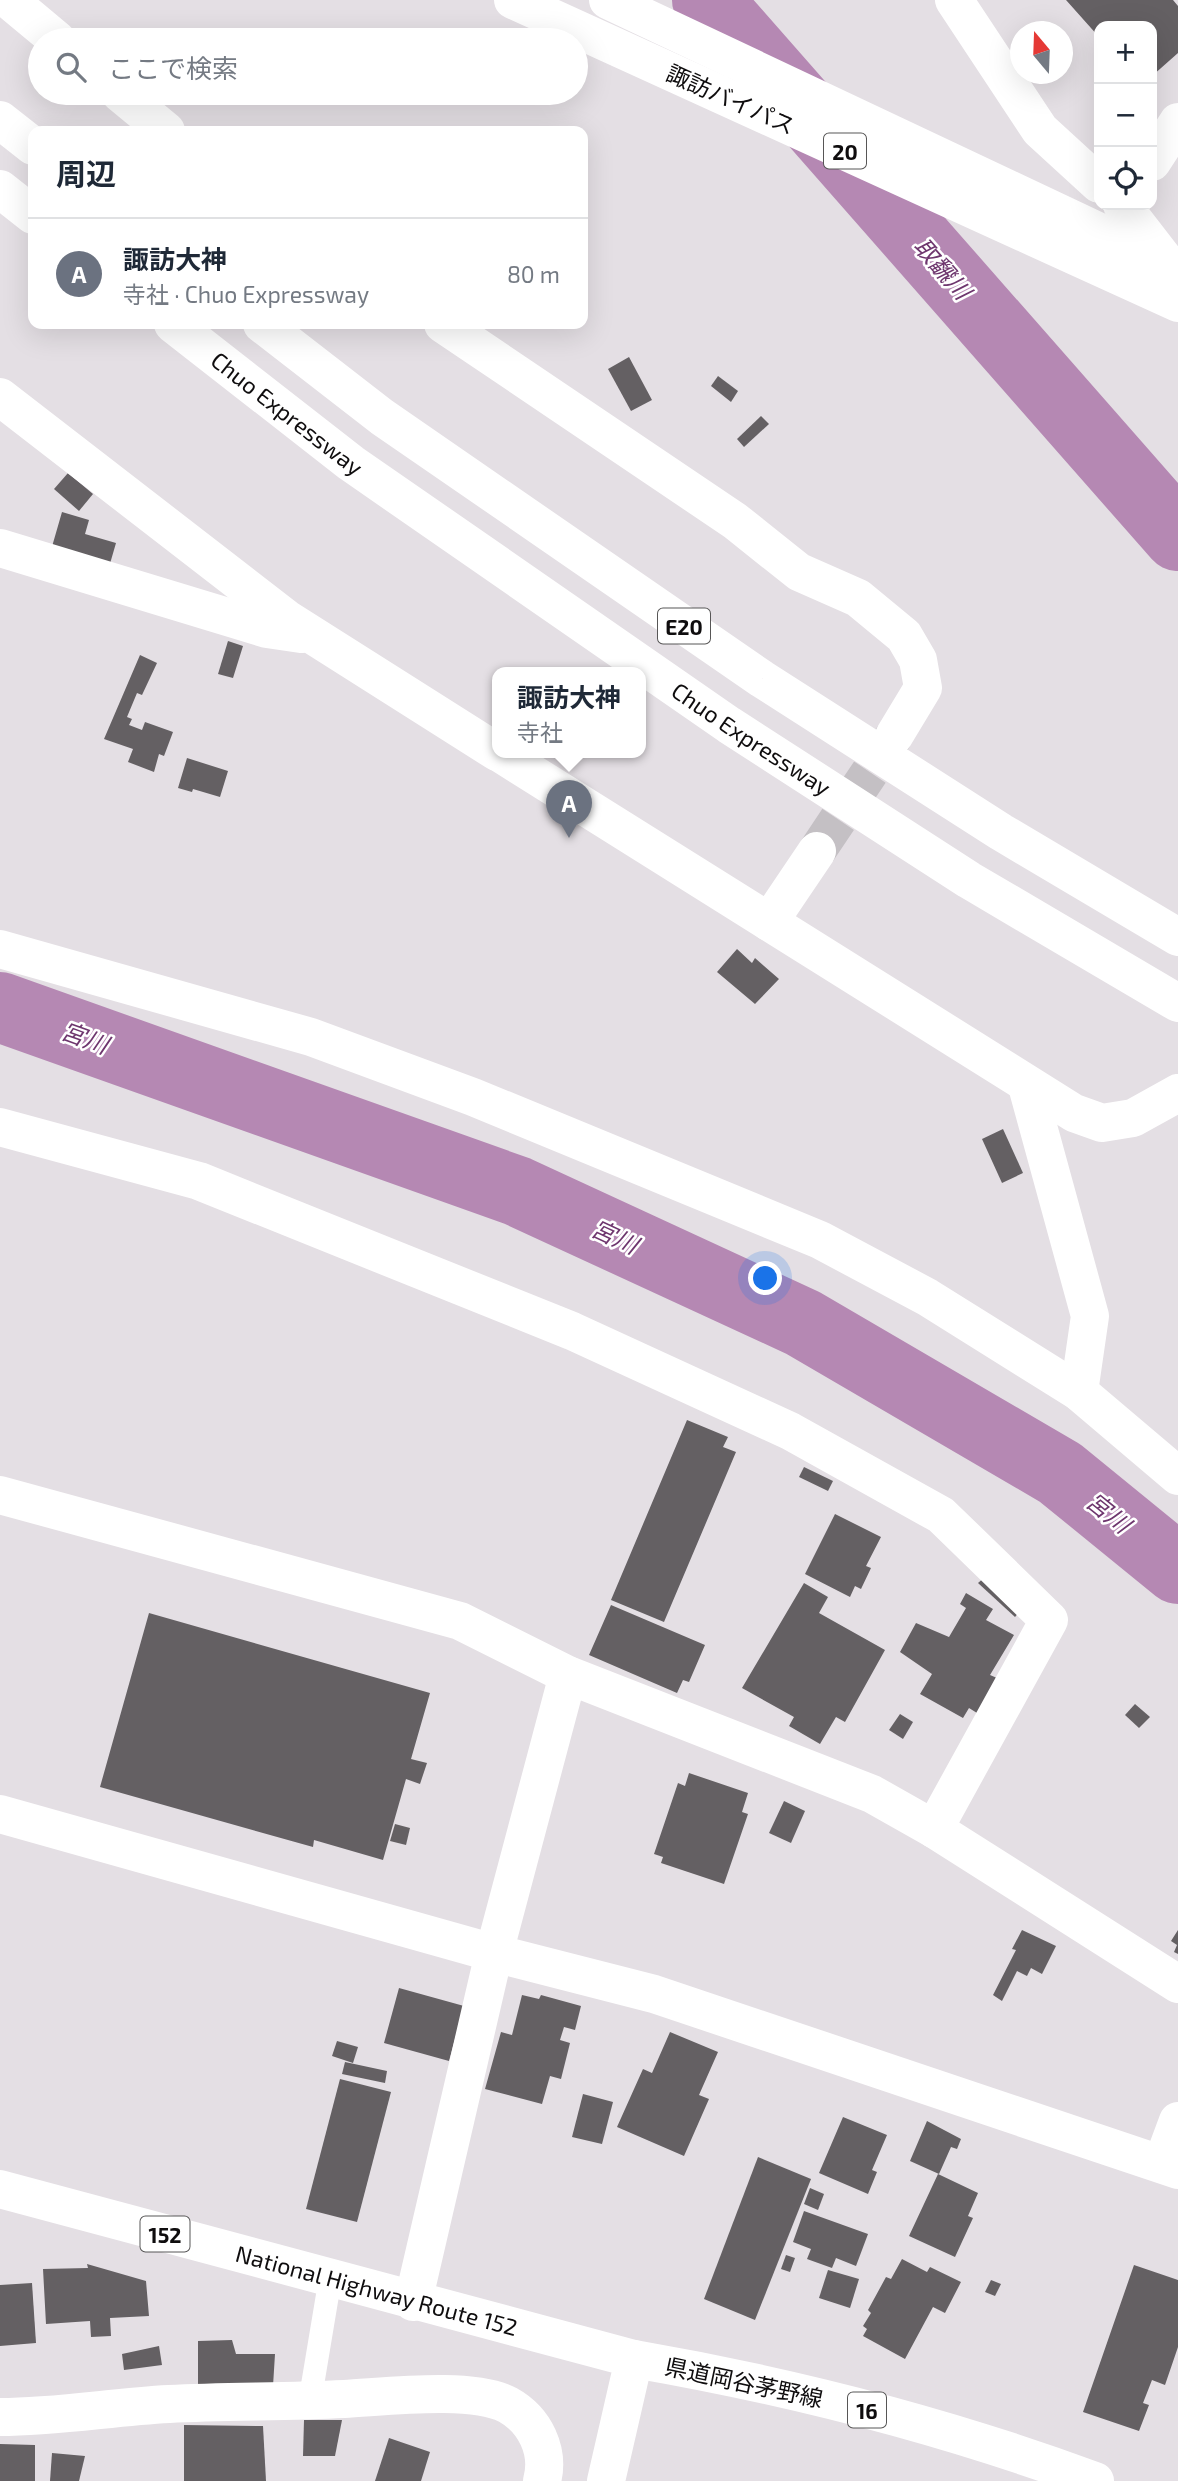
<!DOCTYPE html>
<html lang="ja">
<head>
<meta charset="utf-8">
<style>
  body { margin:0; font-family:"Exo 2","Noto Sans JP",sans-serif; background:#f2f2f3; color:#1f2937 }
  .controls { position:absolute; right:21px; top:21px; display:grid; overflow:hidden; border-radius:14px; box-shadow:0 7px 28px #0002 }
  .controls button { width:63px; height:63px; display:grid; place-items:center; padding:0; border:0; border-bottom:2px solid #e0e1e3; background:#fff; color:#1f2937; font:35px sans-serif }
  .compass { position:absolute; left:1010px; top:21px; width:63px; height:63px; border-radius:50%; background:#fff; box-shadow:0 7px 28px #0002; rotate:341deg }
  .you { position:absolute; left:766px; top:1279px; width:24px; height:24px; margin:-18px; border:5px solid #fff; border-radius:50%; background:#1a73e8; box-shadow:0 0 0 10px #1a73e833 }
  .badge { display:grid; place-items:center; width:46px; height:46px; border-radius:50%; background:#7c3aed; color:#fff; font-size:23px; font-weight:700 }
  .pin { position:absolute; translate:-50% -58px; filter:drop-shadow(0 2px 4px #0008) }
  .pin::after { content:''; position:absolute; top:37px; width:24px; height:21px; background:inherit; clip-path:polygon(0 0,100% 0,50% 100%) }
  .popup { position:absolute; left:492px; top:667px; width:154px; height:91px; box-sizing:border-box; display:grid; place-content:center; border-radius:14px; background:#fff; filter:drop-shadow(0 2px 5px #0005); font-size:23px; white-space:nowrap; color:#747a83 }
  .popup b { font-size:26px; color:#1f2937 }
  .popup::after { content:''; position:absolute; left:50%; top:100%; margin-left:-14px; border:14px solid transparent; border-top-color:#fff }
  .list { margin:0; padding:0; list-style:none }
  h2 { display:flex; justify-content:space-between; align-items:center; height:91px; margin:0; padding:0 28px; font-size:30px }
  h2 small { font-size:23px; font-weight:400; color:#747a83 }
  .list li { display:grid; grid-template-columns:46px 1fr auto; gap:21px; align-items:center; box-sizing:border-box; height:112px; padding:0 28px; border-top:2px solid #e0e1e3 }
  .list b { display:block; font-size:26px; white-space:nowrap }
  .list p { margin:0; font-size:23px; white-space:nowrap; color:#747a83 }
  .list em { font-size:23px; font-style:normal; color:#747a83 }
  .icon { flex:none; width:38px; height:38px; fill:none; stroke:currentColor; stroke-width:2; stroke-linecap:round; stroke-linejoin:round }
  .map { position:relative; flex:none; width:1178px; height:2481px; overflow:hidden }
  .search { position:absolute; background:#fff; box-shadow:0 7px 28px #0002; left:28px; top:28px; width:560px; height:77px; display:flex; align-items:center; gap:18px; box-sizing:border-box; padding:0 24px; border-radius:38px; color:#747a83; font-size:26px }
  .panel { position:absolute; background:#fff; box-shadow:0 7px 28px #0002; left:28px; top:126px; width:560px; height:203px; border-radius:14px }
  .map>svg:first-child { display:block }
</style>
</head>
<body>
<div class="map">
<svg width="1178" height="2481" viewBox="0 0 1178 2481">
  <rect width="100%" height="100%" fill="#e4dfe4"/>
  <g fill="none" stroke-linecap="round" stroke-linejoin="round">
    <!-- river -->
    <g stroke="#b588b3" stroke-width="70">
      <polyline points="707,0 1178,536"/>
      <polyline points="0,1007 517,1191 803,1323 1060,1473 1178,1569"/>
    </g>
  </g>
  <!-- building -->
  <g fill="#646063">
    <polygon points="1066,0 1173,0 1178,6 1178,53 1152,76 1152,26 1099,26 1099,37"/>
    <polygon points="629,357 652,400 631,411 608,369"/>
    <polygon points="718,376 738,391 731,402 711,386"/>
    <polygon points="761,416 769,424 744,447 737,439"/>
    <polygon points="68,473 93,494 79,511 54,489"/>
    <polygon points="62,512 89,520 85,534 116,543 107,574 49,557"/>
    <polygon points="228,641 243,646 233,678 218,674"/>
    <polygon points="140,655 157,663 142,695 137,693 127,717 132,719 129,725 142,730 145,722 173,732 164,756 159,754 154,772 128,762 133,749 104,739"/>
    <polygon points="187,758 228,771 220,797 193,789 192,792 178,788"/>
    <polygon points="737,949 752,963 755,958 779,979 755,1004 717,972"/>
    <polygon points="1003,1129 1023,1173 1002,1183 982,1139"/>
    <polygon points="687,1420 728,1437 723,1447 736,1452 664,1622 611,1600"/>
    <polygon points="804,1467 833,1481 828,1491 799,1477"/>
    <polygon points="835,1514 881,1537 866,1566 871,1568 861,1589 855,1586 850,1597 805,1574"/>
    <polygon points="985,1577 1021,1610 1015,1617 978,1583"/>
    <polygon points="804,1583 828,1597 819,1613 885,1650 845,1722 836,1717 820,1744 789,1726 794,1717 742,1688"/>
    <polygon points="966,1593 993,1609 986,1620 1014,1635 990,1675 997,1678 977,1713 969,1708 963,1718 920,1694 932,1674 900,1652 916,1623 949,1637 966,1608 960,1604"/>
    <polygon points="611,1605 705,1645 689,1682 683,1680 677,1693 589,1655"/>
    <polygon points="149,1613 430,1693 411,1759 427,1763 420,1784 406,1779 383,1860 314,1840 313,1847 100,1787"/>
    <polygon points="1135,1704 1150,1717 1139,1728 1125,1715"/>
    <polygon points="900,1714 913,1722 903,1739 889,1730"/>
    <polygon points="689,1773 748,1793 742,1812 748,1814 724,1884 661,1863 663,1857 654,1854 678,1783 685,1786"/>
    <polygon points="784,1801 805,1811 791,1843 769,1833"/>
    <polygon points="395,1824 410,1828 406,1845 390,1841"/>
    <polygon points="1022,1930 1056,1946 1042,1974 1031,1968 1027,1976 1017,1971 1002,2001 993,1995 1016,1950 1012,1949"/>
    <polygon points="1178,1930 1178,1954 1174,1952 1177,1945 1171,1941"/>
    <polygon points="399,1988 464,2006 449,2061 384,2043"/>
    <polygon points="522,1995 539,1999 541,1995 581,2006 575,2030 564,2027 560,2040 570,2043 561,2079 550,2076 542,2104 485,2089 501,2032 512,2035"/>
    <polygon points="670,2032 718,2052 699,2095 709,2099 684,2156 617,2127 643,2069 652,2073"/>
    <polygon points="337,2041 358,2047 353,2063 332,2056"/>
    <polygon points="345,2062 387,2071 385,2083 342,2074"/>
    <polygon points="340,2079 391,2092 357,2222 306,2209"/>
    <polygon points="583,2094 613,2102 602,2144 572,2137"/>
    <polygon points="843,2117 887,2135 872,2170 877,2172 868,2194 819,2173"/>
    <polygon points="927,2121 961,2139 957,2149 951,2147 939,2174 910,2161"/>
    <polygon points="758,2157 811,2179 755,2320 704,2299"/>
    <polygon points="938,2174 978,2193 968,2216 973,2218 955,2257 909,2236"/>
    <polygon points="810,2188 824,2194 818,2210 804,2204"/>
    <polygon points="804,2211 868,2234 856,2266 836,2258 832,2268 807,2259 811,2249 793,2242"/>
    <polygon points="786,2255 795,2258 790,2272 781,2269"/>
    <polygon points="902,2259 927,2272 930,2267 961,2282 945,2313 933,2307 905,2359 863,2336 867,2329 863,2326 871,2313 868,2310 886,2277 891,2279"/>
    <polygon points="87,2264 146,2281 149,2316 110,2318 111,2336 91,2337 90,2321 46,2324 43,2269 88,2268"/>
    <polygon points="1134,2265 1178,2280 1178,2347 1165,2385 1152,2380 1143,2403 1149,2405 1139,2431 1083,2412"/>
    <polygon points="828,2270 859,2279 850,2308 819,2298"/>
    <polygon points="991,2280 1001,2284 995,2296 985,2292"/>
    <polygon points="32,2283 36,2343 0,2346 0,2285"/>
    <polygon points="232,2340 236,2354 275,2354 273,2386 198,2384 198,2341"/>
    <polygon points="159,2346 162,2365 124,2370 122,2354"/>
    <polygon points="304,2420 342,2420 335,2456 303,2456"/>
    <polygon points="184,2425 263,2426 266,2481 184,2481"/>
    <polygon points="389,2438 430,2452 421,2481 375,2481"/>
    <polygon points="0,2444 35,2445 35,2481 0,2481"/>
    <polygon points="52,2453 85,2456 79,2481 50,2481"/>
  </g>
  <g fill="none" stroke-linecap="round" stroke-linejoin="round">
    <!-- street-tunnel -->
    <polyline stroke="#c4c0c4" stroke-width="38" stroke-dasharray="38 19" stroke-linecap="butt" points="817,851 894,736"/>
    <!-- lane -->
    <polyline stroke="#fff" stroke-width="23" points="310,2400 330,2280"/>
    <!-- street -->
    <g stroke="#fff" stroke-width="38">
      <polyline points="9,0 57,40"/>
      <polyline points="954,0 1040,130 1099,184"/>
      <polyline points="120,93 166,131"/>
      <polyline points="1152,162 1178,122"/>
      <polyline points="1122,205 1174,272"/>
      <polyline points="443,324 735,521 799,572 858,598 904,636 918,660 923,688 894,736"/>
      <polyline points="0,397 287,619 497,752"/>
      <polyline points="0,548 267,629 301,634"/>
      <polyline points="498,752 1074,1113 1102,1123 1133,1118 1178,1093"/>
      <polyline points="769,922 817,851"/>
      <polyline points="0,949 311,1037 473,1097 820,1240 927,1297 1079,1392 1178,1476"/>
      <polyline points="1027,1086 1090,1316 1079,1392"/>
      <polyline points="0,1127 199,1181 572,1331 790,1431 941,1515 1049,1620 934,1829"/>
      <polyline points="0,1495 460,1621 568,1675 872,1794 934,1829 1178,1984"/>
      <polyline points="1162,2164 1178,2121"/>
      <polyline points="413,2302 494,1953 568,1675"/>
      <path d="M0 2417C57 2417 112 2407 169 2404 227 2401 286 2402 344 2399 385 2397 472 2386 508 2405 535 2420 550 2451 542 2481"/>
    </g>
    <!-- secondary -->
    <polyline stroke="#fff" stroke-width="38" points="0,1814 494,1953 654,1994 1178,2170"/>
    <!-- primary -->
    <path stroke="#fff" stroke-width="38" d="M634 2359C790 2386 946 2426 1095 2481"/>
    <!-- highway -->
    <g stroke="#fff" stroke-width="38">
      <polyline points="513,0 1178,303"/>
      <polyline points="608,0 1178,269"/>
      <polyline points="0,120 33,146"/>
      <polyline points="0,189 33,215"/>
      <path id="s1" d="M173 324 351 463 729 725 969 880 1178 1003"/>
      <polyline points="262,324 382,417 762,679 1001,832 1178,937"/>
      <path id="s2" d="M0 2189 634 2359 606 2481"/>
    </g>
  </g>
  <g text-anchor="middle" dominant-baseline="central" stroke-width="5" stroke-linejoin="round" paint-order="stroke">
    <!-- shield labels -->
    <g fill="#fff" stroke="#575656" stroke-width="2">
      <rect x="824" y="133.5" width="42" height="35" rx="5"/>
      <rect x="658" y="608.5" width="52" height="35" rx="5"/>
      <rect x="140.5" y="2216.5" width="49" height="35" rx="5"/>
      <rect x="848" y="2392.5" width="38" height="35" rx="5"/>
    </g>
    <g font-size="21" font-weight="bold" fill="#0f0d0e">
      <text x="845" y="151">20</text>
      <text x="684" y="626">E20</text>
      <text x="165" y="2234">152</text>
      <text x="867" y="2410">16</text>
    </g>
    <!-- street labels -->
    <g font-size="23" fill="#0f0d0e" stroke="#fff">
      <text transform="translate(731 99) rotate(24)">諏訪バイパス</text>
      <text stroke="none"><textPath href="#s1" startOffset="145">Chuo Expressway</textPath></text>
      <text stroke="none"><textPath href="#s1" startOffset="712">Chuo Expressway</textPath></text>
      <text stroke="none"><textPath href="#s2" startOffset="390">National Highway Route 152</textPath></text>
      <text transform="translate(744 2382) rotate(12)">県道岡谷茅野線</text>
    </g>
    <!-- water labels -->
    <g font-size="24" font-style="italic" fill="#6e366e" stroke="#fff">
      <text transform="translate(943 268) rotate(49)">取飜川</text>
      <text transform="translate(85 1037) rotate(20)">宮川</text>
      <text transform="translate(615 1236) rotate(25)">宮川</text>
      <text transform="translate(1109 1512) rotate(39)">宮川</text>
    </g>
  </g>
</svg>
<div class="controls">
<button>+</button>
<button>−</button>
<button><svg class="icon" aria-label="locate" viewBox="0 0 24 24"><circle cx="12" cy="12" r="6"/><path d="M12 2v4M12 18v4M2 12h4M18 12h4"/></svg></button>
</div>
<svg class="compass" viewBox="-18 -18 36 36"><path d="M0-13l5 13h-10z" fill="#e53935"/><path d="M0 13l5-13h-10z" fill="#747a83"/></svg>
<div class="you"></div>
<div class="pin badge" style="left:569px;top:838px;background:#6b7280">A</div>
<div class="popup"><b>諏訪大神</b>寺社</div>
<div class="search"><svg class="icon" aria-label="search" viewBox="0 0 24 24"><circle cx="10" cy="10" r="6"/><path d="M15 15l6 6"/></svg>ここで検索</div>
<section class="panel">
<h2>周辺<small></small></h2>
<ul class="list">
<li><span class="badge" style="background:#6b7280">A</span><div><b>諏訪大神</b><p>寺社 · Chuo Expressway</p></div><em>80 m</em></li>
</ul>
</section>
</div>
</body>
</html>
